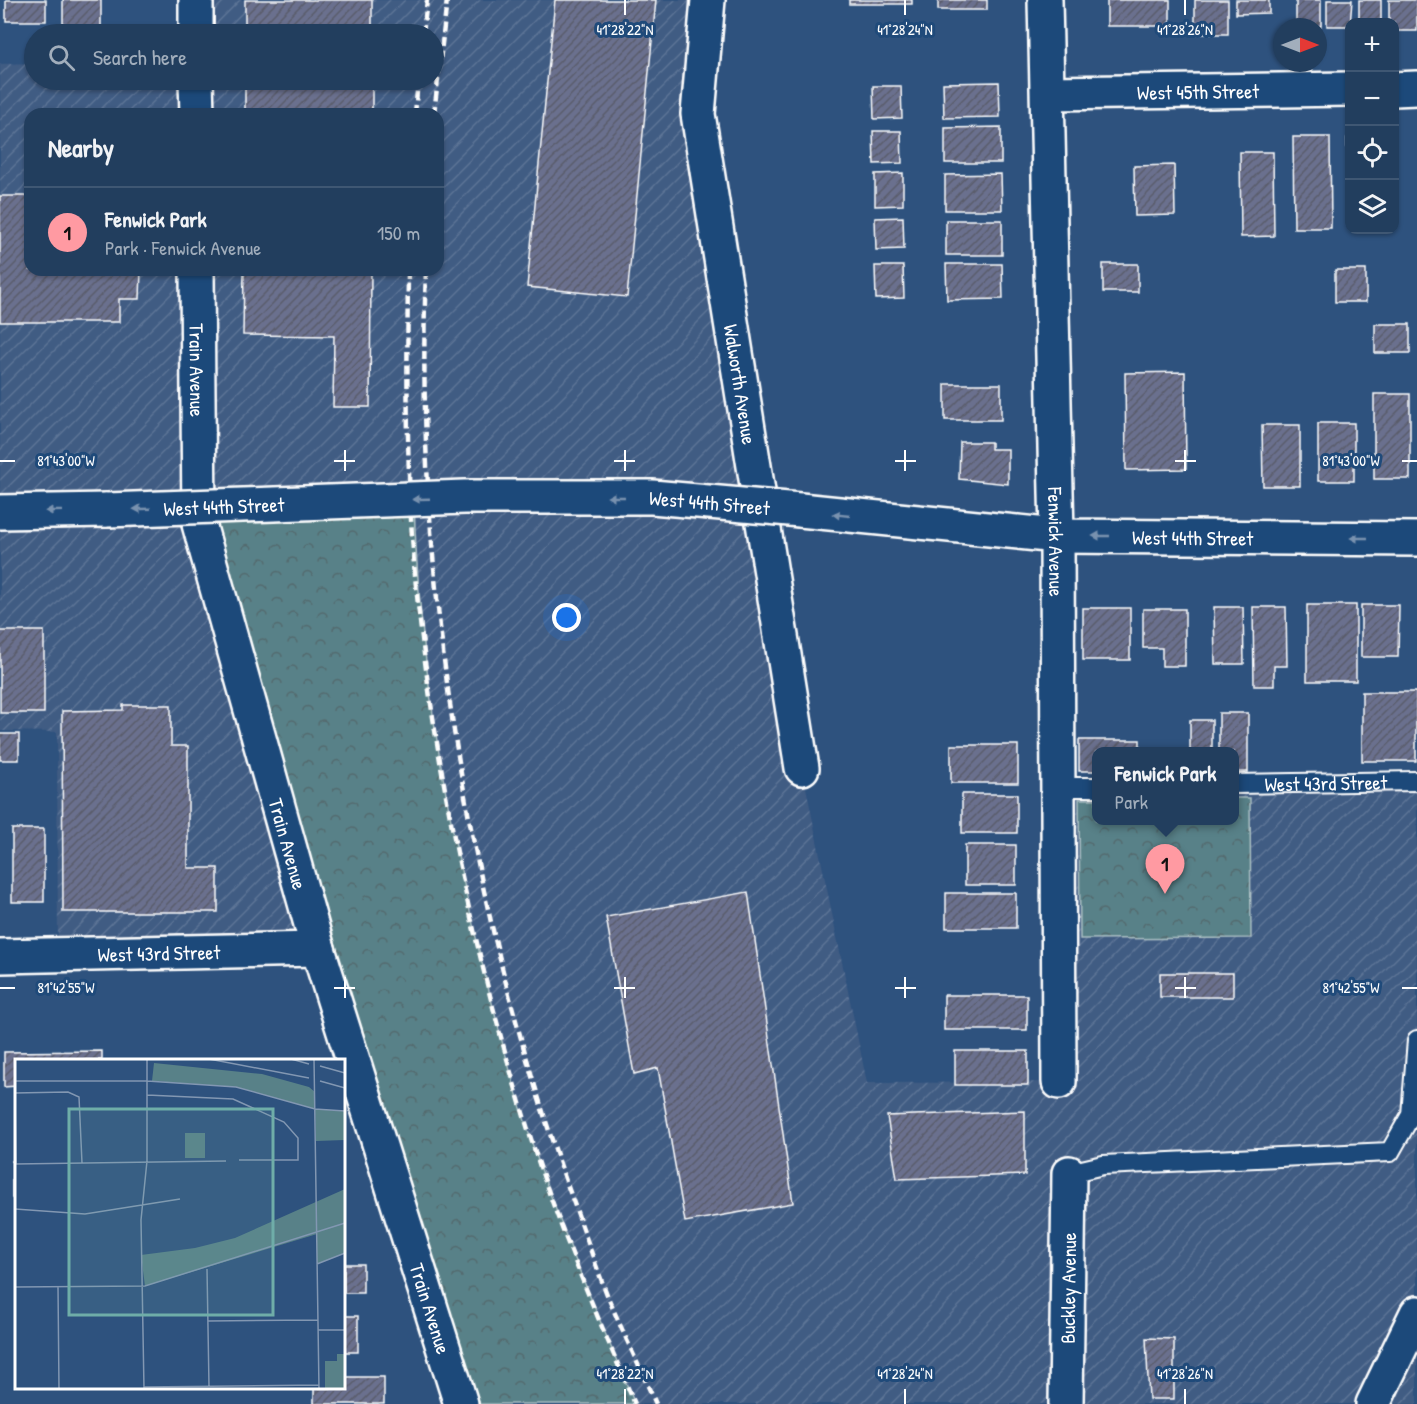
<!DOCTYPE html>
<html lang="en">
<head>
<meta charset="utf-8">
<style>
  body { margin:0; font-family:"Patrick Hand",sans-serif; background:#2a4564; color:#f1f3f6 }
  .controls { position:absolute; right:18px; top:18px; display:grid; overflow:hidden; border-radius:12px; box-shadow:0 2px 4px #0004 }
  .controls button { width:54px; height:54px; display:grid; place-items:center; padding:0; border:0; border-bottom:2px solid #3f5773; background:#223e5e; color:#f1f3f6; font:30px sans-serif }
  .compass { position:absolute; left:1273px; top:18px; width:54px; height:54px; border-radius:50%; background:#223e5e; box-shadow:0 2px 4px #0004; rotate:90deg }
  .you { position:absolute; left:567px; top:618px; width:21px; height:21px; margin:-15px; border:4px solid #fff; border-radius:50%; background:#1a73e8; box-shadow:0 0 0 9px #1a73e833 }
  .badge { display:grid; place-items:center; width:39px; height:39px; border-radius:50%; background:#ff9aa2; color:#111; font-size:20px; font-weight:700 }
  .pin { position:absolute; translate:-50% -50px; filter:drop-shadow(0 2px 3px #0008) }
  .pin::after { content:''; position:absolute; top:32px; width:21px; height:18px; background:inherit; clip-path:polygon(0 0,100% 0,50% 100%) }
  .popup { position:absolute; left:1092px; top:747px; width:147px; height:78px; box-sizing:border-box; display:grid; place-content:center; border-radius:12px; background:#223e5e; filter:drop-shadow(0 2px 4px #0005); font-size:20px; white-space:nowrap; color:#a2aebc }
  .popup b { font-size:22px; color:#f1f3f6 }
  .popup::after { content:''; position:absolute; left:50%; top:100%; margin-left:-12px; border:12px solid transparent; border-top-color:#223e5e }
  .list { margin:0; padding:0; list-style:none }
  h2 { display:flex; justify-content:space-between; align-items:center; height:78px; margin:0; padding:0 24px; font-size:26px }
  h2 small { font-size:20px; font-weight:400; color:#a2aebc }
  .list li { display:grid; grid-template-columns:39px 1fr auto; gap:18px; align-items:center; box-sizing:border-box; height:90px; padding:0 24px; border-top:2px solid #3f5773 }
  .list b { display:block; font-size:22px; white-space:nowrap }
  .list p { margin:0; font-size:20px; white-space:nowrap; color:#a2aebc }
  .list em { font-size:20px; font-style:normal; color:#a2aebc }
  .icon { flex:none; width:33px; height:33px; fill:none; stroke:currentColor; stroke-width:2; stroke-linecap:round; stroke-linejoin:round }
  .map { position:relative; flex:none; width:1417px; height:1404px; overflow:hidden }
  .search { position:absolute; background:#223e5e; box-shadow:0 2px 4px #0004; left:24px; top:24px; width:420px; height:66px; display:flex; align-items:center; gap:15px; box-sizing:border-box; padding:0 21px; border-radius:33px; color:#a2aebc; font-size:22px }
  .panel { position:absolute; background:#223e5e; box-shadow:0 2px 4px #0004; left:24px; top:108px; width:420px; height:168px; border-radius:18px }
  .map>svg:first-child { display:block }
</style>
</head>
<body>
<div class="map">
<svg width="1417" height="1404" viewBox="0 0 1417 1404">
  <defs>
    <pattern id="industrial-furrows" width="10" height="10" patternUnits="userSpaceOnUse" patternTransform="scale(1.5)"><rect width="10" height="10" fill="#405b83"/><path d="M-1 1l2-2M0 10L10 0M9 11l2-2" fill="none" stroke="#5d7496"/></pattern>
    <pattern id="forest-crowns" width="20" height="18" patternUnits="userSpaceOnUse" patternTransform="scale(1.5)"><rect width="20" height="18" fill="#588188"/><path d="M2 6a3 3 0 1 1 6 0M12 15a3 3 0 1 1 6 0" fill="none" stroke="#53696d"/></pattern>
    <pattern id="building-hatch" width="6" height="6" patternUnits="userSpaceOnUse" patternTransform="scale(1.5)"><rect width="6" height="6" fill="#6a708e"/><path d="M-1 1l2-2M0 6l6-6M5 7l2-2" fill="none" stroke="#5a5c6a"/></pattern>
  </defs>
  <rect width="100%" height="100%" fill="#2e527e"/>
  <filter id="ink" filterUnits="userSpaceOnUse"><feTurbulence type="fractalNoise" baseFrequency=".0167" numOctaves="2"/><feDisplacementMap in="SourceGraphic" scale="12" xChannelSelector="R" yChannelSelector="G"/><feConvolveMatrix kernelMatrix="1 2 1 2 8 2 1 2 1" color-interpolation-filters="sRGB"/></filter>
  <g filter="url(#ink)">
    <!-- industrial -->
    <path fill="url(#industrial-furrows)" fill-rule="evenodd" d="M196 0H708L698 114 802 768 867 1083 1059 1082 1057 787H1096V820H1234V784L1417 781V1404H635L590 1299 533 1145 494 1011 461 871 434 725 416 584 413 499 318 949 58 955 57 732 0 731V64L34 63V80H434V34H196ZM30 114H438V270H30Z"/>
    <!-- forest -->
    <g fill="url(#forest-crowns)" stroke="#acc0c4" stroke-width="1.5">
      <path d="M414 499C418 651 443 798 478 946 494 1013 511 1080 533 1146 563 1233 599 1319 635 1404H463L199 524Z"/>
      <polygon points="1234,798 1250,798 1251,938 1080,939 1079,799 1096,799 1096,820 1234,820"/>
    </g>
    <!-- building -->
    <g fill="url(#building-hatch)" stroke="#fff" stroke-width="1.5">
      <rect x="6" y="0" width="40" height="21"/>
      <rect x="63" y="0" width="38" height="30"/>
      <rect x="245" y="0" width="127" height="34"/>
      <polygon points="555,0 656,0 627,297 527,287"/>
      <rect x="849" y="0" width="63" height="4"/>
      <rect x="938" y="0" width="49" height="10"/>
      <rect x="1107" y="0" width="63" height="26"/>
      <rect x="1195" y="0" width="33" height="34"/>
      <polygon points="1236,0 1269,0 1269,13 1236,14"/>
      <rect x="1296" y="0" width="25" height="26"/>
      <polygon points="1327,0 1352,0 1350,26 1327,26"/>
      <rect x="1359" y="0" width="22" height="22"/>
      <polygon points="1389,0 1417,0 1417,31 1394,31 1394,22 1389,22"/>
      <rect x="245" y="80" width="127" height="34"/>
      <polygon points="999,82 1000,117 944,118 943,83"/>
      <polygon points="873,86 901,86 902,118 874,119"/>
      <polygon points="1001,127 1001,163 945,163 945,128"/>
      <polygon points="873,131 901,131 902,163 874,164"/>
      <polygon points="1293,137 1330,137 1331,228 1294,228"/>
      <polygon points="1347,138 1350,138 1350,207 1348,207"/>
      <polygon points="1240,152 1273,152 1274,236 1241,237"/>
      <polygon points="1174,165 1175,215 1135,216 1134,166"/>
      <polygon points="903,173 903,205 875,206 875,174"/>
      <polygon points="1001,174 1002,210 945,210 945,175"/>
      <polygon points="0,196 30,196 30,270 141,270 140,299 119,299 119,322 0,322"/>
      <polygon points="903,217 904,249 876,250 875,218"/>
      <rect x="946" y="220" width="56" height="35"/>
      <polygon points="946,264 1002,264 1003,299 947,300"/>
      <rect x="1103" y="264" width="35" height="28"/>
      <polygon points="875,266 903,266 904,298 876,299"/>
      <polygon points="244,270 371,270 370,407 333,407 334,336 243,335"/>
      <rect x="1335" y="270" width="31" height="32"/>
      <rect x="1375" y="324" width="35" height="29"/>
      <polygon points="1185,372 1186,469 1126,470 1125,373"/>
      <rect x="945" y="384" width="56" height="36"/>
      <rect x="1374" y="394" width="36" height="85"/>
      <rect x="1318" y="423" width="36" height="58"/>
      <polygon points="1262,425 1300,425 1300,486 1263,486"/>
      <polygon points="960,442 991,442 991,449 1008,449 1008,484 959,479"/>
      <rect x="1307" y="605" width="49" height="76"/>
      <polygon points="1361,605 1399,605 1398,657 1361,657"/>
      <polygon points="1214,607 1243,607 1244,664 1215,664"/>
      <polygon points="1253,607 1286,607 1287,666 1274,666 1274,686 1254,686"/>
      <rect x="1083" y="608" width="47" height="52"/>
      <polygon points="1143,609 1185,609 1185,666 1162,666 1162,648 1143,648"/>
      <rect x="0" y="631" width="44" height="82"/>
      <rect x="1362" y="692" width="54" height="69"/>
      <polygon points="123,705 171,705 171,746 188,746 188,868 218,868 218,912 63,912 62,711 123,710"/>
      <polygon points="1219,713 1248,713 1248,772 1234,772 1234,752 1219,752"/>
      <rect x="1190" y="720" width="22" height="32"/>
      <rect x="0" y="734" width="19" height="26"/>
      <polygon points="1079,740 1140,740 1140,752 1096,752 1096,771 1079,771"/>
      <rect x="951" y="745" width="67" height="38"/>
      <rect x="962" y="794" width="55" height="39"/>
      <rect x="12" y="829" width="32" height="73"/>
      <rect x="965" y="845" width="51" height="40"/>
      <polygon points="748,892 793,1203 685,1222 658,1068 634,1074 606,917"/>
      <rect x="946" y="893" width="70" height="35"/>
      <rect x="1160" y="973" width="73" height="24"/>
      <rect x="944" y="995" width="83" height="35"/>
      <polygon points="102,1051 102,1060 16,1060 16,1086 4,1087 4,1052"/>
      <rect x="955" y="1051" width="73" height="34"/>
      <polygon points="1025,1111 1025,1175 897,1179 887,1116"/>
      <rect x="12" y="1161" width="4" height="37"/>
      <rect x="344" y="1264" width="19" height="29"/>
      <rect x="344" y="1316" width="14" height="36"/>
      <polygon points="1146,1338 1174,1339 1174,1399 1149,1399"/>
      <polygon points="344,1377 384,1377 384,1404 314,1404 314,1388 344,1388"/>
    </g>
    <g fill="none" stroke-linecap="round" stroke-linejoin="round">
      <defs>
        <g id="service">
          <path id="s1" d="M1234 784 1417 781"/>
          <polyline points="1057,787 1096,787"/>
          <polyline points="1069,1173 1103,1165 1390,1152 1411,1115 1417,1040"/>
        </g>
        <g id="minor">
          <polyline points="196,0 196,34"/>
          <path id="s2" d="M708 0 698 114 802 768"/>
          <path id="s3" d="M1045 0 1057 536 1059 1082"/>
          <polyline points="196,80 197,114"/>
          <polyline points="1394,89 1417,88"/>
          <path id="s4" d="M1048 93 1350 89"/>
          <path id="s5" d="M197 270 199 524 318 949 461 1404"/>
          <path id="s6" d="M0 956 318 949"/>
          <path id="s7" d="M1066 1404 1069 1173"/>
          <polyline points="1373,1404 1417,1313"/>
        </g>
        <g id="tertiary">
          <path id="s8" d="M800 510 1057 536 1417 539"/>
          <polyline points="0,512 107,510"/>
        </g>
      </defs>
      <!-- service casing -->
      <use href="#service" stroke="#fff" stroke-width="22"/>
      <!-- minor casing -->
      <use href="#minor" stroke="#fff" stroke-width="38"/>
      <!-- tertiary casing -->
      <use href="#tertiary" stroke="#fff" stroke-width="38"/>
      <!-- service -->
      <use href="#service" stroke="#1f4a7a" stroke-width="18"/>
      <!-- minor -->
      <use href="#minor" stroke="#1f4a7a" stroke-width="33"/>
      <!-- tertiary -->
      <use href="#tertiary" stroke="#1f4a7a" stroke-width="33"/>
      <!-- rail -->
      <g stroke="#fff" stroke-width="4.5" stroke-dasharray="9 4.5" stroke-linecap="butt">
        <polyline points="423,34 427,0"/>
        <polyline points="415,114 418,80"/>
        <polyline points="434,114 447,0"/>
        <path d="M408 270C407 375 406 482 416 586 436 775 475 962 532 1142 560 1231 598 1318 635 1404"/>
        <path d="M426 270C414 577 468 908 572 1198 584 1231 595 1264 608 1297 623 1333 640 1368 656 1404"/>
      </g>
      <defs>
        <g id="tertiary-bridge">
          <path id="s9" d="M107 510 465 497H652L800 510"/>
        </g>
      </defs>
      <!-- tertiary-bridge casing -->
      <use href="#tertiary-bridge" stroke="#fff" stroke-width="38" stroke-linecap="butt"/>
      <!-- tertiary-bridge -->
      <use href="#tertiary-bridge" stroke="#1f4a7a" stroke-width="33"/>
    </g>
    <!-- one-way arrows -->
    <defs><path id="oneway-solid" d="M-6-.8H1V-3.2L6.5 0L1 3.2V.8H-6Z" transform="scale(1.5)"/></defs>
    <g fill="#7992af">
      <use href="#oneway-solid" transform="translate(616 497) rotate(180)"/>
      <use href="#oneway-solid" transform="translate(421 499) rotate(178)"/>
      <use href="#oneway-solid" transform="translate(142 509) rotate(178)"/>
      <use href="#oneway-solid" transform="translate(54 511) rotate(179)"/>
      <use href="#oneway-solid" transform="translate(841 515) rotate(-174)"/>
      <use href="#oneway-solid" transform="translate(1101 536) rotate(-180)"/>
      <use href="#oneway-solid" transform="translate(1359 538) rotate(-180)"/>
    </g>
  </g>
  <!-- ticks -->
  <path fill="none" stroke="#fff" stroke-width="2" d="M625 0V15M905 0V15M1185 0V15M345 450V471M625 450V471M905 450V471M1185 450V471M0 461H15M334 461H355M614 461H635M895 461H916M1175 461H1196M1402 461H1417M345 977V998M625 977V998M905 977V998M1185 977V998M0 988H15M334 988H355M614 988H635M895 988H916M1175 988H1196M1402 988H1417M625 1389V1404M905 1389V1404M1185 1389V1404"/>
  <g text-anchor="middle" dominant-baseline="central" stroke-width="6" stroke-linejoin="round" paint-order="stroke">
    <!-- street labels -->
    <g font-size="20" fill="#fff" stroke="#1f4a7a">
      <text stroke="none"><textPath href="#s4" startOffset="150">West 45th Street</textPath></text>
      <text stroke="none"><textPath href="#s5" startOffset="100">Train Avenue</textPath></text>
      <text stroke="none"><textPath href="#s2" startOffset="388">Walworth Avenue</textPath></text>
      <text stroke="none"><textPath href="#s9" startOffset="603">West 44th Street</textPath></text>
      <text stroke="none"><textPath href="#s9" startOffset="117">West 44th Street</textPath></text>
      <text stroke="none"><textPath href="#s8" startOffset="394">West 44th Street</textPath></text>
      <text stroke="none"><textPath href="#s3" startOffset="542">Fenwick Avenue</textPath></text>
      <text stroke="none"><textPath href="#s1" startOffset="92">West 43rd Street</textPath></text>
      <text stroke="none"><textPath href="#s5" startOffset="586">Train Avenue</textPath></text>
      <text stroke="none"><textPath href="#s6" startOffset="159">West 43rd Street</textPath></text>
      <text stroke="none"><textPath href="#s7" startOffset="116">Buckley Avenue</textPath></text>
      <text stroke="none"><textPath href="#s5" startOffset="1072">Train Avenue</textPath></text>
    </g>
  </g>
  <!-- overview -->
  <g transform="translate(15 1059)">
    <rect width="330" height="330" fill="#2e527e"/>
    <path d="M300 50 330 52V81L301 82Z" fill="#588188"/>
    <path d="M139 4 247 15 294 28 300 33V50L221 28 137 22ZM170 74H190V99H170ZM330 130V194L302 205V175L130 227 126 196 180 189 220 179Z" fill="#588188"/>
    <path d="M322 295H330V330H310V302H322Z" fill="#588188"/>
    <path fill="none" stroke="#8297b2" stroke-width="1.5" d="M194 0 294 19M276 0 294 5M299 0 304 330M305 7 330 14M0 22H132M132 22 221 28 300 50M305 22 330 29M132 36 218 40 269 63 283 79V101H224M300 50 330 52M0 105 211 102M1 105 0 34 53 33 64 38 67 104M0 150 70 155 165 140M302 205 330 194M192 210 194 327M0 228 130 227 330 164M43 228 44 330M193 262 303 261M303 271H330M129 328 304 326M129 330 126 161 132 102V0"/>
    <path fill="#6fada8" fill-opacity="0.15" stroke="#6fada8" stroke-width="3" d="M54 50H258V256H54Z"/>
    <rect width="330" height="330" fill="none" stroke="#fff" stroke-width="3"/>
  </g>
  <g font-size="15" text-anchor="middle" fill="#fff" stroke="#1f4a7a" stroke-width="6" stroke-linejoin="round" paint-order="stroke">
    <text x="625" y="35">41°28'22"N</text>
    <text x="905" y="35">41°28'24"N</text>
    <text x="1185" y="35">41°28'26"N</text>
    <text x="1351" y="466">81°43'00"W</text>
    <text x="66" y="466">81°43'00"W</text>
    <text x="66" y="993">81°42'55"W</text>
    <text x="1351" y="993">81°42'55"W</text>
    <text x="625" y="1379">41°28'22"N</text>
    <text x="905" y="1379">41°28'24"N</text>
    <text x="1185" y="1379">41°28'26"N</text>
  </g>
</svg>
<div class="controls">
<button>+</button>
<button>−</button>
<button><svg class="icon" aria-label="locate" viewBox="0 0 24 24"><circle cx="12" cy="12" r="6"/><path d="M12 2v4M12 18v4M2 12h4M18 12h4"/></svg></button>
<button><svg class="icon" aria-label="layers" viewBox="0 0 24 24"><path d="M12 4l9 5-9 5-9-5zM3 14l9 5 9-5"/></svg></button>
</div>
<svg class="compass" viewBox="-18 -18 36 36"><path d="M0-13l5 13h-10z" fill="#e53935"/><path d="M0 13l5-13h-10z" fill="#a2aebc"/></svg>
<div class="you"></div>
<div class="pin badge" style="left:1165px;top:894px">1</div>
<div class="popup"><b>Fenwick Park</b>Park</div>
<div class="search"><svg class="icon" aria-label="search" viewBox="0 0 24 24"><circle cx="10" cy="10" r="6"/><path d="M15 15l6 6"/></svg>Search here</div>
<section class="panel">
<h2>Nearby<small></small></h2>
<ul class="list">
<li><span class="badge">1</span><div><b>Fenwick Park</b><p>Park · Fenwick Avenue</p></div><em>150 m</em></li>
</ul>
</section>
</div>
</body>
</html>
